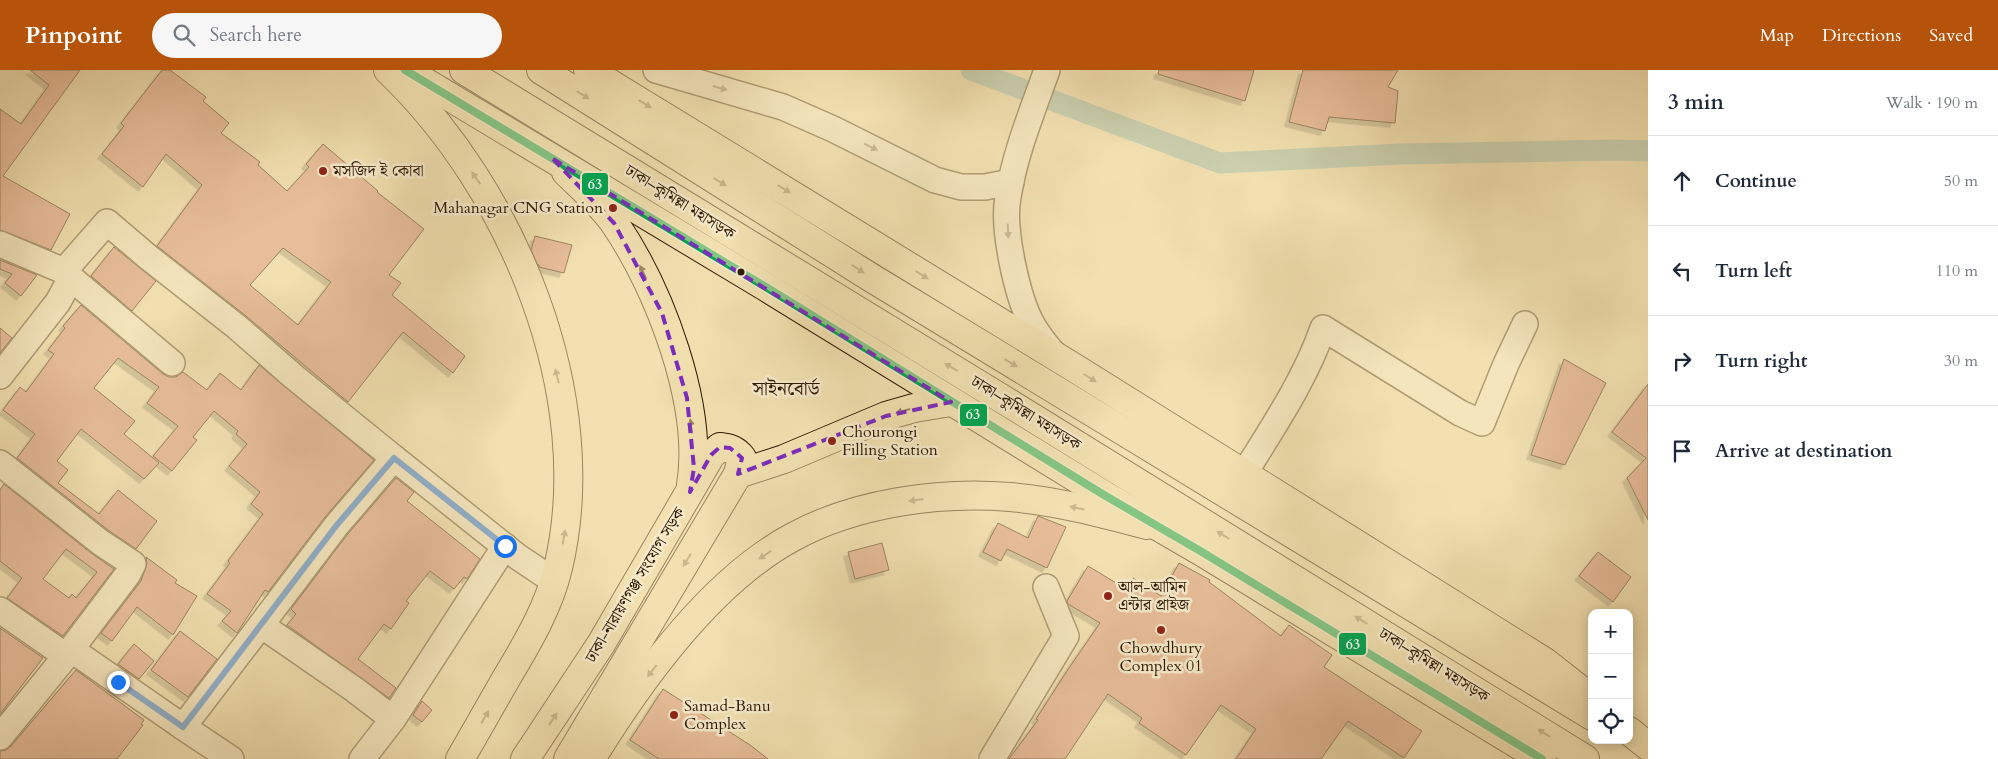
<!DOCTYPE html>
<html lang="en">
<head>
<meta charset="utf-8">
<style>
  body { margin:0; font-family:Cardo,"Noto Serif Bengali",serif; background:#f6f6f7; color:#1f2937 }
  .controls { position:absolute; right:15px; bottom:15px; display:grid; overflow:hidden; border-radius:10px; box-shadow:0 2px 12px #0003 }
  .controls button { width:45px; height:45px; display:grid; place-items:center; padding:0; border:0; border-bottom:1px solid #e0e1e3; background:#fff; color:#1f2937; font:25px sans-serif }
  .stop { position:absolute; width:15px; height:15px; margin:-11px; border:4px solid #1a73e8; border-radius:50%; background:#fff }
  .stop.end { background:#1a73e8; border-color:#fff; box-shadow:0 1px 5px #0008 }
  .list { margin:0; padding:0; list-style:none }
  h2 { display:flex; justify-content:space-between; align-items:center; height:65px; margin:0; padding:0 20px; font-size:21px }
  h2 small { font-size:16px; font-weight:400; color:#747a83 }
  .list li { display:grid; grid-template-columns:32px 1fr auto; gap:15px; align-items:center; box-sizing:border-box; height:90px; padding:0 20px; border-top:1px solid #e0e1e3 }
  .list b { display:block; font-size:19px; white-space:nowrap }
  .list em { font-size:16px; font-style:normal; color:#747a83 }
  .icon { flex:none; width:28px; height:28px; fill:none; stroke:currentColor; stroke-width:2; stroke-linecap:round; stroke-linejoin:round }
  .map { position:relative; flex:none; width:1648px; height:689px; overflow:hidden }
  header { display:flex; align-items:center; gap:30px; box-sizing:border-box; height:70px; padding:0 25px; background:#b45309; color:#fff }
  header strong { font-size:24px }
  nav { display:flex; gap:28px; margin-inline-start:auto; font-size:18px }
  .search { width:350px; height:45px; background:#f6f6f7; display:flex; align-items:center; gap:12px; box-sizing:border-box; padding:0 18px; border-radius:28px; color:#747a83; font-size:19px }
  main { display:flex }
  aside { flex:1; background:#fff }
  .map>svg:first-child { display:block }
</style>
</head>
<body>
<header>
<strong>Pinpoint</strong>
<div class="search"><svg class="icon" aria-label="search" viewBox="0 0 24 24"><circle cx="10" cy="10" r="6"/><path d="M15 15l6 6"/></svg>Search here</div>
<nav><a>Map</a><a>Directions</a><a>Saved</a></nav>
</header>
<main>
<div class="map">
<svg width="1648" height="689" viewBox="0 0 1648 689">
  <defs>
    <filter id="shadow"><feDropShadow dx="-4.5" dy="4.5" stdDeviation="0" flood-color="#0004"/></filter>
  </defs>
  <rect width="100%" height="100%" fill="#f2e0b0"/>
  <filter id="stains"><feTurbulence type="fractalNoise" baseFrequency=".004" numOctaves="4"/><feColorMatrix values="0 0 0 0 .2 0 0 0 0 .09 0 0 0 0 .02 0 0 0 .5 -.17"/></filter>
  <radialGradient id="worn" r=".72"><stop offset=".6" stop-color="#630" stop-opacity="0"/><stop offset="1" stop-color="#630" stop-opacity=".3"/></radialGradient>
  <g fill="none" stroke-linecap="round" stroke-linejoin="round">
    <!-- canal -->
    <polyline stroke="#9bbdae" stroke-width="21" points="971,0 1220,93 1401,84 1614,80 1648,81"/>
  </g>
  <!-- building -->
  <g fill="#dc967f" stroke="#2e1a00" fill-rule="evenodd" filter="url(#shadow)">
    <polygon points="30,0 80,0 3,106 70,144 51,180 0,160 0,39 21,54 49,15"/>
    <path d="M162 0H170L206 27 203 31 229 53 221 63 260 92 258 95 287 121 309 97 306 94 323 74 378 121 377 122 424 159 389 205 401 213 392 225 465 286 453 303 403 262 348 332 246 246 157 176 202 115 166 84 143 117 102 84 124 56 121 53ZM283 178 331 212 298 255 250 215Z"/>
    <polygon points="1159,0 1254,0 1245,31 1158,4"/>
    <polygon points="1303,0 1398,0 1388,17 1398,21 1395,53 1329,47 1325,61 1289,52"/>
    <polygon points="535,166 572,175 564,203 539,197 539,195 537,194 531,180"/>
    <polygon points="114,177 156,211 132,241 91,206"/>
    <polygon points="0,190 37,205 21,226 5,213 12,204 0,199"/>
    <polygon points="81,235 163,304 169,307 176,307 183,302 207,320 220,303 241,320 259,295 374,390 325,447 268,522 265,520 237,563 222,551 231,541 207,524 230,493 228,491 263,444 251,434 260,422 229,396 247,374 236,364 238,361 214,341 193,367 197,370 172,401 153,386 178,356 147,333 159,317 118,288 94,318 135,351 124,364 159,393 144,409 81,359 57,391 68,400 58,413 99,444 118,420 157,451 136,479 108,460 17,388 35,364 3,340 20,317 26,322 54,284 48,280 65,258 63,256"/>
    <polygon points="0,258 12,268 0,283"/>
    <polygon points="1564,289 1606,313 1565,395 1531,385"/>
    <polygon points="1648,314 1648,450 1627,408 1646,388 1612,362"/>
    <polygon points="396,408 414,422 407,431 480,489 467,509 464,507 454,519 430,501 406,531 409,533 391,559 384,554 358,589 396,618 389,628 287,555 296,544 291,539 347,465"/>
    <path d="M4 414 91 483 114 499 63 566 7 528 22 508 0 491V420ZM66 479 97 502 76 528 72 524 69 528 43 509Z"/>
    <polygon points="1038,446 1066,457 1047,498 1007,479 1001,491 983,482 998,453 1028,468"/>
    <polygon points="882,473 889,500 855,509 848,482"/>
    <polygon points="1598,482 1631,507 1613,532 1579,506"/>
    <polygon points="146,487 177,510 175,513 197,526 173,565 137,537 112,571 101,563 141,511 147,494"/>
    <polygon points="1179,493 1210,510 1209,512 1281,566 1289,555 1332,585 1324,597 1422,661 1404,688 1348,651 1321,689 1236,689 1256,659 1221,635 1186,685 1139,653 1142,648 1108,624 1065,689 1009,689 1038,650 1036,649 1069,598 1100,553 1068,534 1067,531 1088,496 1126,519 1133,508 1161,526"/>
    <polygon points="0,558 43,588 0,644"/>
    <polygon points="180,561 217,589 188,627 151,600"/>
    <polygon points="134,574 154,591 139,609 118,594"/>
    <polygon points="76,600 144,650 141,654 143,655 117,689 0,689 0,681 6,680 11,676"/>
    <polygon points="663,619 750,675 768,689 659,689 630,670"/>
    <polygon points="422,631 432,640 422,652 413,645"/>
  </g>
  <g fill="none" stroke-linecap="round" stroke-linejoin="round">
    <defs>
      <g id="minor">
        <polyline points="656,0 783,37 833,59 935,110 961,117 985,117 1011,112"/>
        <path d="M1047 0C1032 42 1015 83 1008 127 1002 158 1017 228 1033 256 1039 266 1046 275 1053 283"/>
        <polyline points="0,174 64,201 71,208 58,232 0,306"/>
        <polyline points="64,201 107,152 148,187 237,257 293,306 394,388"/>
        <polyline points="71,208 172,293"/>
        <polyline points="0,393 100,472 133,494 128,504 66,586 0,540"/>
        <path d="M1244 404C1273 357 1305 310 1323 258L1460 343 1482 353 1506 294 1525 254"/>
        <polyline points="72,580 183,657"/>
        <polyline points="393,649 355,620 261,555 336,456 394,388 518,487 554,511"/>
        <polyline points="0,667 66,586"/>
        <polyline points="231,689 183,657 261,555"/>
        <polyline points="362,689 393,649 505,476"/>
        <polyline points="992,689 1066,566 1046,517"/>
      </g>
      <g id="major">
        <path d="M388 0C513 119 599 326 558 498 549 536 529 570 510 602 493 631 477 660 460 689"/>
        <path d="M566 102C582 118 602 135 615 154 660 220 704 336 691 415"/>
        <path d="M525 689 601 574 711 385 720 377C730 378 736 380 742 388L738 404"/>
        <polyline points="568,689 738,404 784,389 886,346 914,338 951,332"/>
        <path d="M591 689C639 611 711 511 793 467 855 433 940 421 1010 427 1057 431 1102 443 1147 455"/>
      </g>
      <g id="highway">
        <polyline points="405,0 766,217 1104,425 1202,482 1542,689"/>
        <polyline points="464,0 1004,330 1585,689"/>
        <polyline points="541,0 870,207 1592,646"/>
        <polyline points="588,0 1073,297 1545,592 1592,629"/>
        <polyline points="1629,661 1648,676"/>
      </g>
    </defs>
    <!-- minor casing -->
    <use href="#minor" stroke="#5f4c2c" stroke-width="28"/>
    <!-- major casing -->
    <use href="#major" stroke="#2e1a00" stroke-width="30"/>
    <!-- highway casing -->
    <use href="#highway" stroke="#2e1a00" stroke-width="30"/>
    <!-- minor -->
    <use href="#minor" stroke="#f7ebcc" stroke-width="25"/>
    <!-- major -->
    <use href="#major" stroke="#f2e0b0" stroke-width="28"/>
    <!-- highway -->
    <use href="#highway" stroke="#f2e0b0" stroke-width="28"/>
    <defs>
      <polyline id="bus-1" points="405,0 766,217 1104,425 1202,482 1542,689"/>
    </defs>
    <!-- bus-1 casing -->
    <use href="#bus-1" stroke="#f7ebcc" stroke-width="11"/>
    <!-- bus-1 -->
    <use href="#bus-1" stroke="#00a651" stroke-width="8"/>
  </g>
  <!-- one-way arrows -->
  <defs><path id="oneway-solid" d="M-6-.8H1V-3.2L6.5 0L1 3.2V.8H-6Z" transform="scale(1.25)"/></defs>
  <g fill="#9d8d70">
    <use href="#oneway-solid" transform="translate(720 18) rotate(16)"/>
    <use href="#oneway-solid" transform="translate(871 77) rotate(26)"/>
    <use href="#oneway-solid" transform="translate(1008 161) rotate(88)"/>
  </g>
  <g fill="#9a8761">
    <use href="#oneway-solid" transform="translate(583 25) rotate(31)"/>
    <use href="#oneway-solid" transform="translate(645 34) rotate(31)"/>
    <use href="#oneway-solid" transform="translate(476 108) rotate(-125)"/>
    <use href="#oneway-solid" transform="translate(720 112) rotate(32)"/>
    <use href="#oneway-solid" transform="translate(784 119) rotate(32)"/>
    <use href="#oneway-solid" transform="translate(858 199) rotate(33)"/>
    <use href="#oneway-solid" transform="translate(643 202) rotate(-115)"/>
    <use href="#oneway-solid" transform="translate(922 205) rotate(32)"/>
    <use href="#oneway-solid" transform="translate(1011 293) rotate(31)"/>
    <use href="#oneway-solid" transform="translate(951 297) rotate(-149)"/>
    <use href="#oneway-solid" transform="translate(557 306) rotate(-104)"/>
    <use href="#oneway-solid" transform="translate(1090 308) rotate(32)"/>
    <use href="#oneway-solid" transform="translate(903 341) rotate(164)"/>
    <use href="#oneway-solid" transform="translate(691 356) rotate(-97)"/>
    <use href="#oneway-solid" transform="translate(916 430) rotate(172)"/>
    <use href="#oneway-solid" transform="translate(1077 438) rotate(-168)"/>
    <use href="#oneway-solid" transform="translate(1223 465) rotate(-148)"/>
    <use href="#oneway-solid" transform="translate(564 467) rotate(-80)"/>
    <use href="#oneway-solid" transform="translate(765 485) rotate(147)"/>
    <use href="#oneway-solid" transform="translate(687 490) rotate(122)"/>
    <use href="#oneway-solid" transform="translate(1361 550) rotate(-148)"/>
    <use href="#oneway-solid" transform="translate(652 601) rotate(127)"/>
    <use href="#oneway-solid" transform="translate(485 647) rotate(-60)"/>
    <use href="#oneway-solid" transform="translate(553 649) rotate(-57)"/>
    <use href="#oneway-solid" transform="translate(1544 663) rotate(-148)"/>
  </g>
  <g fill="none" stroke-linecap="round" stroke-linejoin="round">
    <!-- route -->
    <polyline stroke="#1a73e8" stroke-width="6" points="118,612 183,657 336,456 394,388 505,476"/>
  </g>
  <!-- marked area -->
  <path d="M0 0H1648V689H0ZM553 89 951 332 886 346 738 404 742 388 730 378 720 377 711 385 690 422 694 398 687 328 662 243 614 153Z" fill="#f2e0b0" fill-opacity=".55" fill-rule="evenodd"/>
  <path fill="none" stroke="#7b2cbf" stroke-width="4" stroke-dasharray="10 6" stroke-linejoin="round" d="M553 89 951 332 886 346 738 404 742 388 730 378 720 377 711 385 690 422 694 398 687 328 662 243 614 153Z"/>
  <!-- markers -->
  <g fill="#8f2418" stroke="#f7ebcc" stroke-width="2">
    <circle cx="323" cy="101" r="5"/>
    <circle cx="613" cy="138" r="5"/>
    <circle cx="832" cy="371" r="5"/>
    <circle cx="1108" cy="526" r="5"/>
    <circle cx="1161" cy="560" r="5"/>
    <circle cx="674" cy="645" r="5"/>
  </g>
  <circle fill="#2e1a00" stroke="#f7ebcc" stroke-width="2" cx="741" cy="202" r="4.5"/>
  <g text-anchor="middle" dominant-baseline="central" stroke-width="5" stroke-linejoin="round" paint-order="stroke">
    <!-- poi labels -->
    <g font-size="16" fill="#2e1a00" stroke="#f7ebcc" text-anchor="start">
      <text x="333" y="101">মসজিদ ই কোবা</text>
      <text x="603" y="138" text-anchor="end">Mahanagar CNG Station</text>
      <text x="842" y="362">Chourongi<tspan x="842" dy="18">Filling Station</tspan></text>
      <text x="1118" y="517">আল-আমিন<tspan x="1118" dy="18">এন্টার প্রাইজ</tspan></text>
      <text x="1161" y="578" text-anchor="middle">Chowdhury<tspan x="1161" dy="18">Complex 01</tspan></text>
      <text x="684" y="636">Samad-Banu<tspan x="684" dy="18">Complex</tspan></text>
    </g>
    <!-- street labels -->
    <g font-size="16" fill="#2e1a00" stroke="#f7ebcc">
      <text transform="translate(680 132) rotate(32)">ঢাকা–কুমিল্লা মহাসড়ক</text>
      <text transform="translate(1026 343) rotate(32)">ঢাকা–কুমিল্লা মহাসড়ক</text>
      <text transform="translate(635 515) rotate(-59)">ঢাকা-নারায়ণগঞ্জ সংযোগ সড়ক</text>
      <text transform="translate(1434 595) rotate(32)">ঢাকা–কুমিল্লা মহাসড়ক</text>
    </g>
    <!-- quarter labels -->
    <g font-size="19" fill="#2e1a00" stroke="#f7ebcc">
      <text x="786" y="319">সাইনবোর্ড</text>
    </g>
  </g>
  <g stroke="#f7ebcc" stroke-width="2">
    <rect x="581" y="102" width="28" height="24" rx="5" fill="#00a651"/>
    <rect x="959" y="333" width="29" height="24" rx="5" fill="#00a651"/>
    <rect x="1338" y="562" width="29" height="24" rx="5" fill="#00a651"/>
  </g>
  <g font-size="14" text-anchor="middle" font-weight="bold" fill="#fff">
    <text x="595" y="119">63</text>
    <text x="973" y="349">63</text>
    <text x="1353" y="579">63</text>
  </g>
  <rect width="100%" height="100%" filter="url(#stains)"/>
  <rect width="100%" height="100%" fill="url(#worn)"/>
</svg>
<div class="controls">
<button>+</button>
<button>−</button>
<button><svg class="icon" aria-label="locate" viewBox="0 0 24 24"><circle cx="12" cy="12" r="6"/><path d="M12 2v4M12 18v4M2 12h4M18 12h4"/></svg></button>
</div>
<div class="stop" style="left:505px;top:476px"></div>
<div class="stop end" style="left:118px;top:612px"></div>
</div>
<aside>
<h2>3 min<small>Walk · 190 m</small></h2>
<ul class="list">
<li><svg class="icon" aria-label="ahead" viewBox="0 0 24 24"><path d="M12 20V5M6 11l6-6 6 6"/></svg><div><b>Continue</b></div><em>50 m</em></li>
<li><svg class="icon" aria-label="left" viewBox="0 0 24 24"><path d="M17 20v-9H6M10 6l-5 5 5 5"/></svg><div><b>Turn left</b></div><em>110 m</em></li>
<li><svg class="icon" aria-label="right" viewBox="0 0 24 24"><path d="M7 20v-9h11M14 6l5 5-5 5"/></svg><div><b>Turn right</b></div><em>30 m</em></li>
<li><svg class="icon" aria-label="arrive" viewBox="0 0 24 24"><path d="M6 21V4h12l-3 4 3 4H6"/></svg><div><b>Arrive at destination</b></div></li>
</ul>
</aside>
</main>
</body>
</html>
